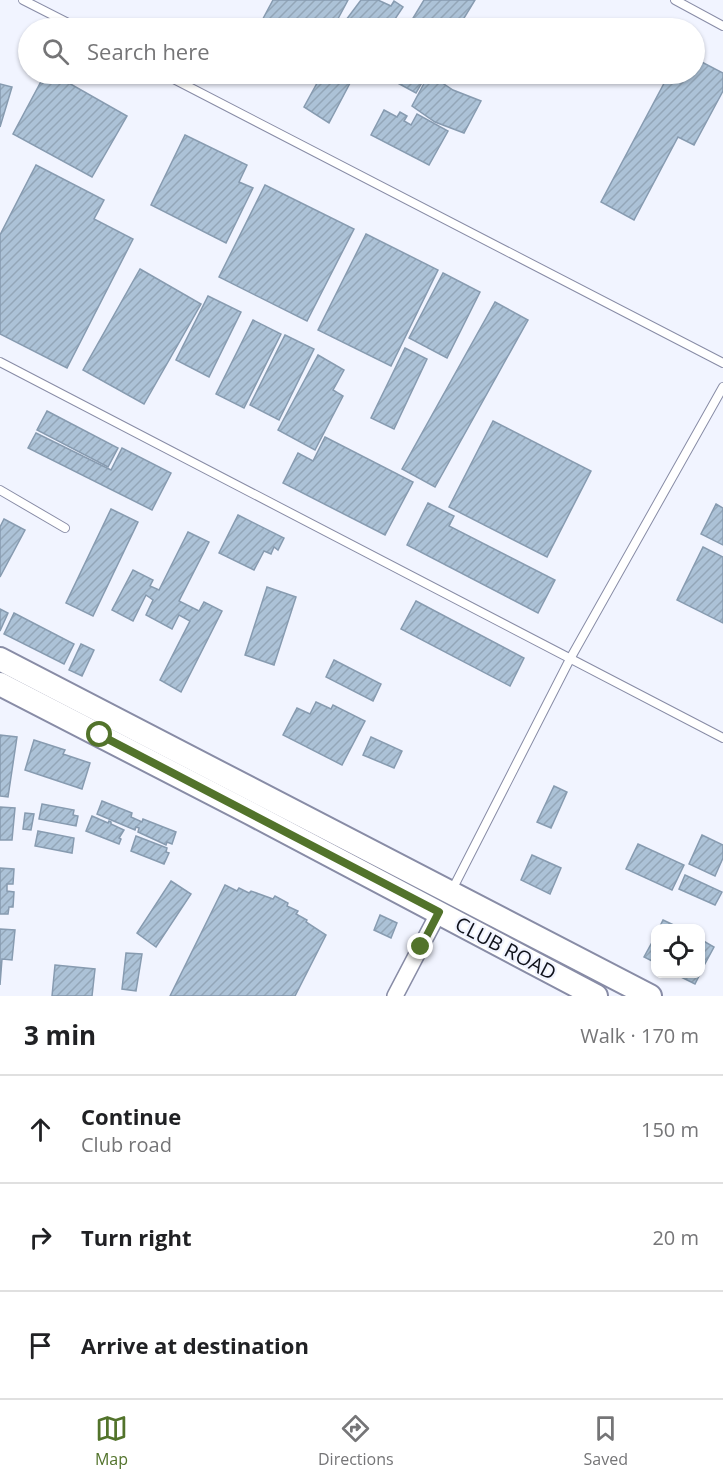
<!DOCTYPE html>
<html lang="en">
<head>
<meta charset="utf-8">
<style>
  body { margin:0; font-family:"Open Sans",sans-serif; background:#f6f6f6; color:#202124 }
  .controls { position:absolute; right:18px; bottom:18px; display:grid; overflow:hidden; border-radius:12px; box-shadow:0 2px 4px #0004 }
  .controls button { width:54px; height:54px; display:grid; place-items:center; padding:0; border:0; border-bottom:2px solid #e0e0e0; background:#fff; color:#202124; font:30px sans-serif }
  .stop { position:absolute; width:18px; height:18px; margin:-14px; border:4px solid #52732b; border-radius:50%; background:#fff }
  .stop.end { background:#52732b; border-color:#fff; box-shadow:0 2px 6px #0008 }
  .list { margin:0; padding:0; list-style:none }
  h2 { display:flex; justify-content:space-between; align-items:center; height:78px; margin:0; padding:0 24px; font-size:26px }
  h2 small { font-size:20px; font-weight:400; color:#757577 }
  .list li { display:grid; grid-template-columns:39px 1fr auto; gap:18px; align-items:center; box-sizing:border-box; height:108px; padding:0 24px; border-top:2px solid #e0e0e0 }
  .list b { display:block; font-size:22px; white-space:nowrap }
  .list p { margin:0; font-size:20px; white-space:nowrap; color:#757577 }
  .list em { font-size:20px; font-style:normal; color:#757577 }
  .icon { flex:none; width:33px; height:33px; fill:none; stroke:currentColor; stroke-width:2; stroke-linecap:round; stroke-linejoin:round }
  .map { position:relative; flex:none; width:723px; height:996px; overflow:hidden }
  .search { position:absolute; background:#fff; box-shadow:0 2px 4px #0004; left:18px; right:18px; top:18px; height:66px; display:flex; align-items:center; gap:15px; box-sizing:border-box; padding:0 21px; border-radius:33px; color:#757577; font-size:22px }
  .sheet { height:402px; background:#fff }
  nav { display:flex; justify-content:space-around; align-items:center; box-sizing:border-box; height:84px; border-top:2px solid #e0e0e0; background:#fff; font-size:16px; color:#757577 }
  nav a { display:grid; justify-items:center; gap:3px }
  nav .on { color:#52732b }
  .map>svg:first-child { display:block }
</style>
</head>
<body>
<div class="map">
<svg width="723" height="996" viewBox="0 0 723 996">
  <defs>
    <pattern id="building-hatch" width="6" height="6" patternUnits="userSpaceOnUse" patternTransform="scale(1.5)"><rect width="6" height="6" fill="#acc2d7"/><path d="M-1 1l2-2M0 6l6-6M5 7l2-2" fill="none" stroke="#93a6b8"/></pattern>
  </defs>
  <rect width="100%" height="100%" fill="#f1f4ff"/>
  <!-- building -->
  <g fill="url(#building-hatch)" stroke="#879bb0" stroke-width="1.5">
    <polygon points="273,0 348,0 333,28 258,28"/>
    <polygon points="361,0 378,0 391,6 394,1 403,7 389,28 340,28"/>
    <polygon points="424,0 475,0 458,28 407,28"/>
    <polygon points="694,58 723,73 723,91 694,145 678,137 634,220 601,202 669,74 694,74"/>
    <polygon points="45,74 53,74 127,116 92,177 13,134"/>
    <polygon points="322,74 332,74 350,83 329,123 304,107"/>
    <polygon points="343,74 359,74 355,81"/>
    <polygon points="381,74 427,74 416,93"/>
    <polygon points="429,74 453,90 481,101 464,133 435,122 412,106"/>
    <polygon points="0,84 12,87 0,127"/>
    <polygon points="384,110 397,117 400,112 407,116 404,121 411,125 417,114 448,131 429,165 371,135"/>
    <polygon points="185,135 247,165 239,182 253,188 226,243 151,205"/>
    <polygon points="36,165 104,200 94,219 133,239 67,368 0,334 0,235"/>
    <polygon points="265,185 354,229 307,321 219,277"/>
    <polygon points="366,234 438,270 391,366 318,330"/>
    <polygon points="140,269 201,304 144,404 83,370"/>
    <polygon points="443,273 480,292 447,358 409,338"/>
    <polygon points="208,296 241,312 209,377 176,360"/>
    <polygon points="495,302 528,320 435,487 402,469"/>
    <polygon points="253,320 281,334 244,408 216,394"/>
    <polygon points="285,335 314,349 279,420 250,405"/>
    <polygon points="405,348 427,359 394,429 371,418"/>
    <polygon points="318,355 344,370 333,390 343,396 315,450 278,430"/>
    <polygon points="47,411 118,448 108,467 37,430"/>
    <polygon points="493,421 591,471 547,557 449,507"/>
    <polygon points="36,433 111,470 122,448 171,473 152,510 28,448"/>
    <polygon points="325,437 413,482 385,535 283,483 298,453 313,461"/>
    <polygon points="428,503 454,516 449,526 555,580 538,613 407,545"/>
    <polygon points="716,504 723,508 723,545 701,534"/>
    <polygon points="111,509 138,522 93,616 66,603"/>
    <polygon points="238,515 284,538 278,550 274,547 271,554 264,551 254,570 219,553"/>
    <polygon points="4,519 25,530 0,577 0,527"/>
    <polygon points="188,532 209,542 179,601 199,611 204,602 222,611 181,692 160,680 190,621 179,615 172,629 146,615 153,600 146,595 133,621 112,610 133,570 153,580 150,586 159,590"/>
    <polygon points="703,547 723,557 723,623 677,600"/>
    <polygon points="267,587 296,597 274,665 245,655"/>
    <polygon points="416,601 524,658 510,686 401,629"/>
    <polygon points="0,609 8,613 0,631"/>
    <polygon points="14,613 74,644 64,664 4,634"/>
    <polygon points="81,644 94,650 82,676 69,670"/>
    <polygon points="334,660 381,684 373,701 326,677"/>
    <polygon points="316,702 331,709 333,705 365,721 342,765 283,735 297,708 310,714"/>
    <polygon points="0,735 17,737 8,797 0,796"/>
    <polygon points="371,737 402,751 394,768 363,755"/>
    <polygon points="34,740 65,750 63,754 90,763 82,789 25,770"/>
    <polygon points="554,786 567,792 551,828 537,822"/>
    <polygon points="102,801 132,813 131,817 142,822 143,819 176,832 172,844 167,842 166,845 162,843 138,832 139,828 136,827 135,830 97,814"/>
    <polygon points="42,804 74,810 73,815 78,816 76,826 39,819"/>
    <polygon points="0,807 15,808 12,840 0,840"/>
    <polygon points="25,813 34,814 31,830 23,829"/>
    <polygon points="92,816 108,823 109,821 111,822 111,824 124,830 119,838 121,839 119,844 86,831"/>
    <polygon points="38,831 74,838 72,853 35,846"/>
    <polygon points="702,835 723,845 723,858 715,876 689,864"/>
    <polygon points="136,836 167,848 166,852 169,853 164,864 131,851"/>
    <polygon points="638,844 684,865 672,890 626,869"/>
    <polygon points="532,855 561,868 550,894 521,880"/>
    <polygon points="0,868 14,869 13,884 7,884 7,891 14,892 13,907 9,907 8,914 0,914"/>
    <polygon points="685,875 722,892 715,905 679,889"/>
    <polygon points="171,881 191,894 156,947 137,933"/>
    <polygon points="225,885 237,891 239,888 249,893 251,891 273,899 275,896 288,903 287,906 298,911 296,914 307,920 306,922 326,935 295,996 170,996"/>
    <polygon points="380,915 397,923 391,938 374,930"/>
    <polygon points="663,920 680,928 659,928"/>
    <polygon points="0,929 15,930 12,960 2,959 0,985"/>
    <polygon points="656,935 656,963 644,957"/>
    <polygon points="700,939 714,947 700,973"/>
    <polygon points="126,953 142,954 136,991 122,989"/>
    <polygon points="55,965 95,969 92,996 52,996"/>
    <polygon points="675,974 700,974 695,984"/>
  </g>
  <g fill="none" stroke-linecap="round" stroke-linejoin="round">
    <defs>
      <g id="service">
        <polyline points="23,0 78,28"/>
        <polyline points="675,0 723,26"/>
        <polyline points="164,74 723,363"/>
        <polyline points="0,362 723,738"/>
        <polyline points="0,490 65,528"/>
        <polyline points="452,890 570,659 723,387"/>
      </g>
      <polyline id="minor" points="395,996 439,912"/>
      <g id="secondary">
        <polyline points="0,659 650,996"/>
        <polyline points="0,684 250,813 596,996"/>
      </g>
    </defs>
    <!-- service casing -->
    <use href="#service" stroke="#888ca6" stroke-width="10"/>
    <!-- minor casing -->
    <use href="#minor" stroke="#888ca6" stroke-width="18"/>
    <!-- secondary casing -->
    <use href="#secondary" stroke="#888ca6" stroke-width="26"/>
    <!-- service -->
    <use href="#service" stroke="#fff" stroke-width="8"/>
    <!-- minor -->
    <use href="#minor" stroke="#fff" stroke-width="15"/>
    <!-- secondary -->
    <use href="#secondary" stroke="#fff" stroke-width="22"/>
  </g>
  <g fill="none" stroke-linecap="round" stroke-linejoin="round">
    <!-- route -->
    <polyline stroke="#52732b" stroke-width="8" points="100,735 439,912 421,947"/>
  </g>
  <g text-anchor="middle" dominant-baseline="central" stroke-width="4.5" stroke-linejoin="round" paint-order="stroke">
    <!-- street labels -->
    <g font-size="20" fill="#0f111a" stroke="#f1f4ff">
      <text transform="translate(506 948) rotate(28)">CLUB ROAD</text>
    </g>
  </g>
</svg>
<div class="controls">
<button><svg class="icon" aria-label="locate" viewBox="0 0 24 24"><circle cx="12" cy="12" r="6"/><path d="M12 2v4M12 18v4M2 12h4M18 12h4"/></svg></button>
</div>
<div class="stop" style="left:100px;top:735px"></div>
<div class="stop end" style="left:421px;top:947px"></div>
<div class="search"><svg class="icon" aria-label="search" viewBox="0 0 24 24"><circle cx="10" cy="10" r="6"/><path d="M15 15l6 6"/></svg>Search here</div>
</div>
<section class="sheet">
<h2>3 min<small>Walk · 170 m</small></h2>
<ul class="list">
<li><svg class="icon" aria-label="ahead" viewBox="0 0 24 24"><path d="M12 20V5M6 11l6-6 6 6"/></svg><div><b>Continue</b><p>Club road</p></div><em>150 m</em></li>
<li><svg class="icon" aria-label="right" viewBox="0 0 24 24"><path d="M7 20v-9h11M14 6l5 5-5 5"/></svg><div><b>Turn right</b></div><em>20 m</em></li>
<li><svg class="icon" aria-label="arrive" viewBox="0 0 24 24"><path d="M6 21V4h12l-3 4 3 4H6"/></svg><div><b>Arrive at destination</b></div></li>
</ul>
</section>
<nav>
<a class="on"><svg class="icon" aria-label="map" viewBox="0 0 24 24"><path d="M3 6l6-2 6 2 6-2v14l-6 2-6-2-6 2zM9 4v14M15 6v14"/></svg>Map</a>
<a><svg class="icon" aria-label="directions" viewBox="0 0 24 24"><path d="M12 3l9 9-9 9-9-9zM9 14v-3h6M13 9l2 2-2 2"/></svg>Directions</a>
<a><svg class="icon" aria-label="saved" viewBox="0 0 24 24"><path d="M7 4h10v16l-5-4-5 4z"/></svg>Saved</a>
</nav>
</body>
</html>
